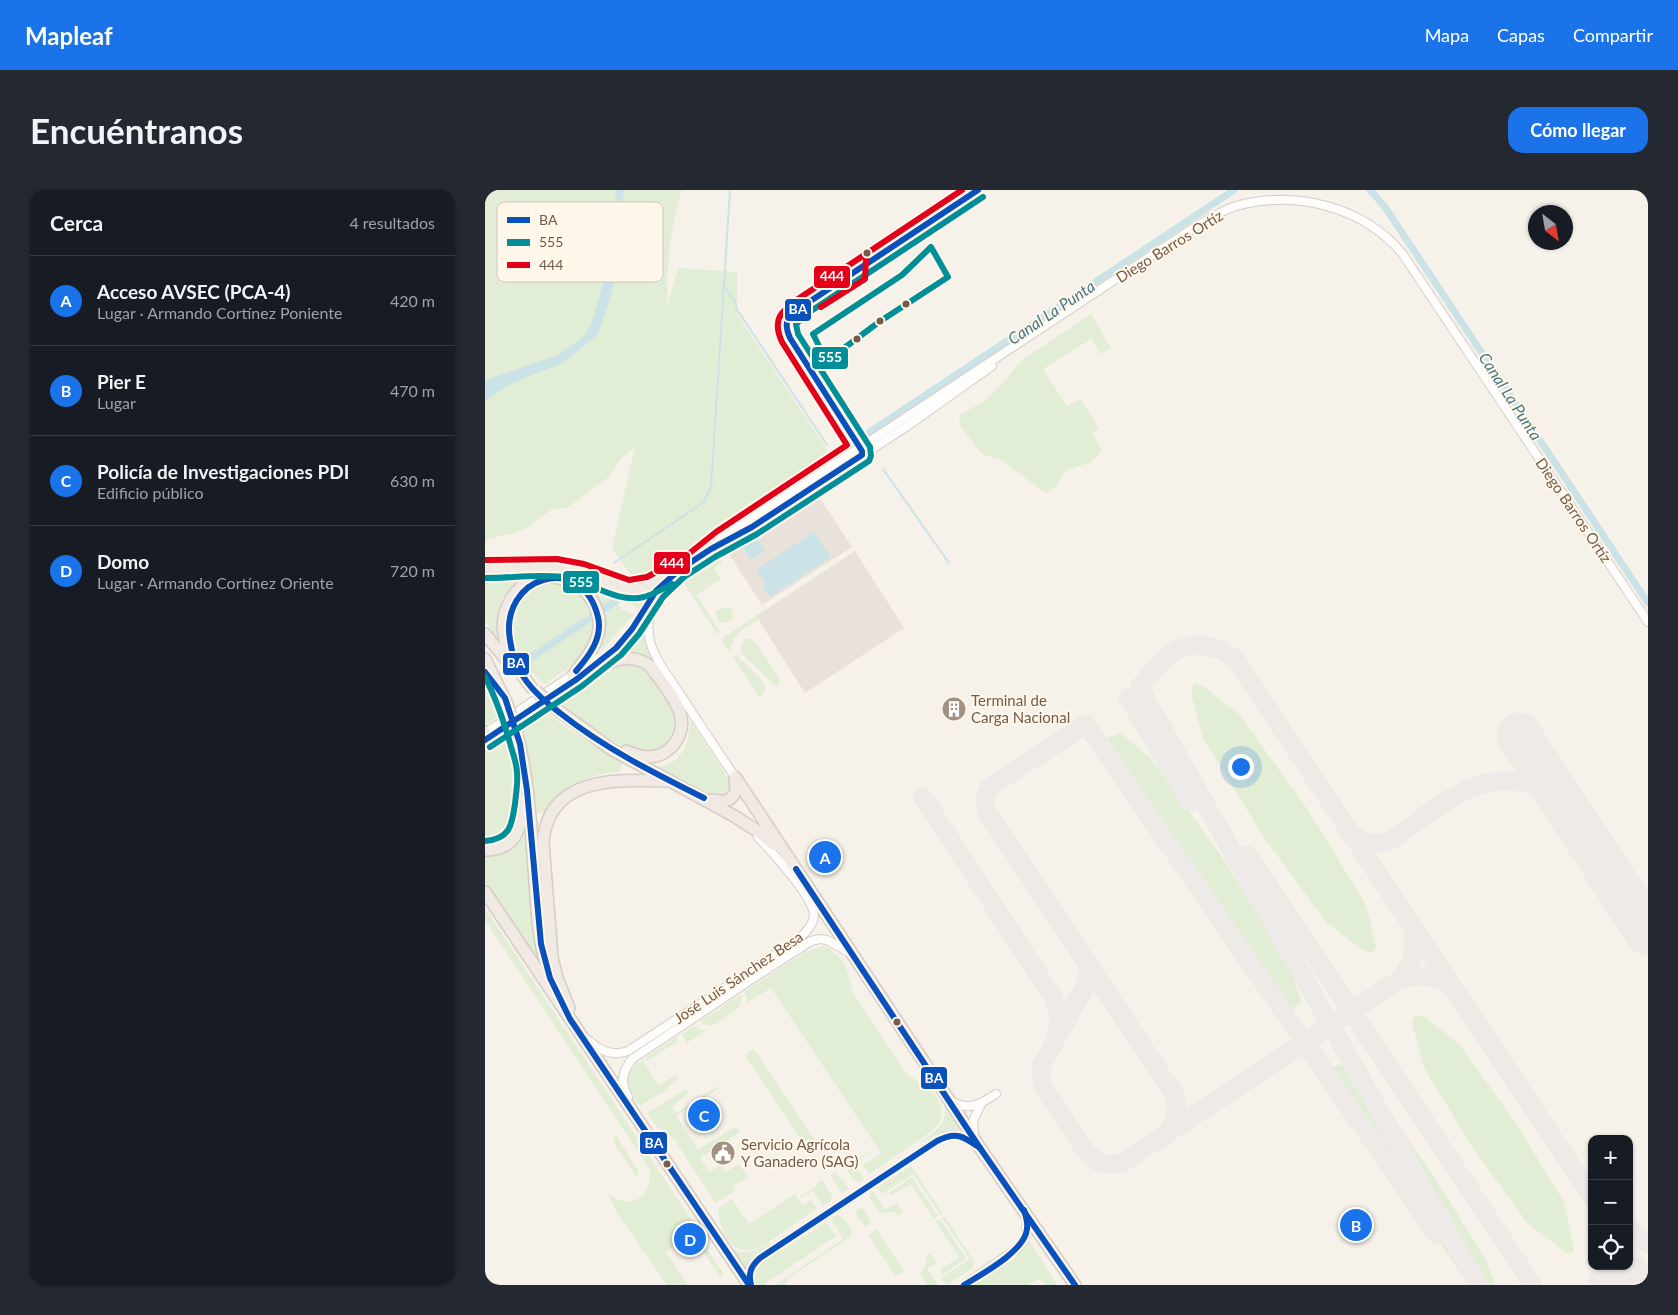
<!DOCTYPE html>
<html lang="es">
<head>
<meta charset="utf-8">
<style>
  body { margin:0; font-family:Lato,sans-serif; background:#242831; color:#f1f3f6 }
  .controls { position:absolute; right:15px; bottom:15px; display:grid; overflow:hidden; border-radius:10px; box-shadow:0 1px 4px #0004 }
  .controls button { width:45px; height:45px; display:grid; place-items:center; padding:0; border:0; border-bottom:1px solid #363941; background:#171b24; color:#f1f3f6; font:25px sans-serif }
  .compass { position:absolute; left:1043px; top:15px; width:45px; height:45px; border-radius:50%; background:#171b24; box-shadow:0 1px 4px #0004; rotate:149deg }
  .you { position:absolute; left:755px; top:576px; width:18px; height:18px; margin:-12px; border:4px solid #fff; border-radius:50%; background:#1a73e8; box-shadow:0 0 0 8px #1a73e833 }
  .badge { display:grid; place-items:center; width:32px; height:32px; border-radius:50%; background:#1a73e8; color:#fff; font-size:16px; font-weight:700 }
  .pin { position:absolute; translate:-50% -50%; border:2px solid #fff; box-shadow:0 1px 5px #0006 }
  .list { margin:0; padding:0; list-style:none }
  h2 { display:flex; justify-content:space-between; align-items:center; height:65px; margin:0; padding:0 20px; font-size:21px }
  h2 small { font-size:16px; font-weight:400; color:#9ea1a6 }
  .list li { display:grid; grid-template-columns:32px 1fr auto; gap:15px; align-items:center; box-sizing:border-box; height:90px; padding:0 20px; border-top:1px solid #363941 }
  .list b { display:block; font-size:19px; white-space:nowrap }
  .list p { margin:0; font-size:16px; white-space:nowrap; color:#9ea1a6 }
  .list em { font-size:16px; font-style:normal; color:#9ea1a6 }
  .icon { flex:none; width:28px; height:28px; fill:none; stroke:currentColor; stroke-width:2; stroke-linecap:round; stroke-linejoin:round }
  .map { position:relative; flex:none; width:1163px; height:1095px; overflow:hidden; border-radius:15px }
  header { display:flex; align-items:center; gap:30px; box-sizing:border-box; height:70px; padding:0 25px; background:#1a73e8; color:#fff }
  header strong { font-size:24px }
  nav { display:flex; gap:28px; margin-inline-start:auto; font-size:18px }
  .intro { display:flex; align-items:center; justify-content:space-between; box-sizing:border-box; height:120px; padding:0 30px }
  h1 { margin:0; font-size:35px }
  .button { padding:12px 22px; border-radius:15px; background:#1a73e8; color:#fff; font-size:18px; font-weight:700 }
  main { display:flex; gap:30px; padding:0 30px }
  aside { flex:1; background:#171b24; border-radius:15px; box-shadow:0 1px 4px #0004 }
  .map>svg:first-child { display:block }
</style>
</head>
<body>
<header>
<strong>Mapleaf</strong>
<nav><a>Mapa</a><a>Capas</a><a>Compartir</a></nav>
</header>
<div class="intro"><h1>Encuéntranos</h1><a class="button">Cómo llegar</a></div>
<main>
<aside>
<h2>Cerca<small>4 resultados</small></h2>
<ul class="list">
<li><span class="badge">A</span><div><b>Acceso AVSEC (PCA-4)</b><p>Lugar · Armando Cortínez Poniente</p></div><em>420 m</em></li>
<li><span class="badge">B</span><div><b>Pier E</b><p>Lugar</p></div><em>470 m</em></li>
<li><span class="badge">C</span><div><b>Policía de Investigaciones PDI</b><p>Edificio público</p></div><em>630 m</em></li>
<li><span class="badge">D</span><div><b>Domo</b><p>Lugar · Armando Cortínez Oriente</p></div><em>720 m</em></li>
</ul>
</aside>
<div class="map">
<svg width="1163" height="1095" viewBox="0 0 1163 1095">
  <rect width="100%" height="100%" fill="#f6f2ea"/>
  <!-- industrial -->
  <g fill="#e9e2da">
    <polygon points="333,305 367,357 277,415 244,364"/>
    <polygon points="370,361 419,438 320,503 271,426"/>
  </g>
  <!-- green -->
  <g fill="#e2edd5">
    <path d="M0 0H197C187 29 184 60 182 90 182 100 183 109 182 118L193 78 252 82V124L345 264 152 394 127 358 150 257 137 268 124 287 82 318 66 320 42 338 25 344 3 349 0 354Z"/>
    <polygon points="606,124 626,158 616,164 606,149 558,179 582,216 595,209 614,238 607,243 617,261 607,272 585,279 578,285 571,296 561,303 516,270 502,266 495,262 475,235 474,230 476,224 496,213 511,201 537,170"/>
    <polygon points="233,365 237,372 229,378 236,389 211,405 235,442 232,444 198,391 200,384"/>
    <path d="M0 382 49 383C22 395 8 413 13 444L10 446 0 431Z"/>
    <path d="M84 383 137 402 140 406 147 403 170 398 154 417 152 418 147 414H142L135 404 127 408 137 420 149 424 117 460 113 456 118 426 121 424C108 405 105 393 82 385Z"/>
    <path d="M63 390 90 395 109 419V441L99 464 90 473 60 494C51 486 40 476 33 466 19 444 21 412 45 397 50 394 57 392 63 390Z"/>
    <polygon points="243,417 247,419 248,427 240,433 235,433 230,422 237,418"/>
    <path d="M271 426 273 430C258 439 245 445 246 464L236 449Z"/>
    <path d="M159 427H161C157 445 160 458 169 474L149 463 133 464 132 462Z"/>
    <path d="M260 449H265L270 452 293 486 295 493 292 497 257 464C255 459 256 453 260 449Z"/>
    <path d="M252 465 277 490C281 497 281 502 274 507L248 467Z"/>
    <path d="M148 474C172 485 187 511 194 537 190 542 186 552 181 556 151 579 95 528 73 509L120 479 129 476Z"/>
    <polygon points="0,493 7,505 14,524 9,530 0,535"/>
    <polygon points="712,494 718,496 754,524 825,623 881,715 891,757 889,761 885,763 879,761 842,733 780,649 719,550 707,508 707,500 708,495"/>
    <path d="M62 522C85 542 111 557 138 572L134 582C102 583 78 598 61 623H52L46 575 37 539Z"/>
    <path d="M205 530 244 590 245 600 239 607C219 608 188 587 170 578 198 574 204 555 205 530Z"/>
    <polygon points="636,543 666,569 740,671 804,775 816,811 804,824 619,549"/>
    <path d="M21 545C31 570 48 637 15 653 11 655 5 655 0 655V560Z"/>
    <path d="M39 636 54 775 0 692V665C23 665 27 653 39 636Z"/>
    <path d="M0 718 206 1029 213 1045 239 1085 235 1087 207 1044 181 1062 203 1095H182L131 1021 123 1004C147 1021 166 1008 165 980L0 730Z"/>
    <polygon points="338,756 344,758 355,768 361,777 368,803 421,883 447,902 452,908 456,916 457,923 455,931 450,939 384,984 378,975 396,963 286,798 260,814 262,807 259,802 320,762"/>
    <polygon points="255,805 257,807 254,818 227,836 217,834 216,831"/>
    <polygon points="932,825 938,826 975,855 1032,935 1079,1012 1089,1057 1089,1061 1084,1063 1080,1062 1043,1034 988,958 939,878 927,832 928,828"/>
    <polygon points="211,835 213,839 221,840 202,853 197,844"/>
    <polygon points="191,847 193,851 162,871 160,868"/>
    <polygon points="269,859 332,954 323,960 260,865"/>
    <path d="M158 870 173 895 191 885 193 888 178 902 156 915 151 913C141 894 135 882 158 870Z"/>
    <polygon points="858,874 887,899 948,985 1002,1072 1010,1095 983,1095 840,879"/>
    <polygon points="233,896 234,898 191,926 213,960 251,936 255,942 215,968 224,982 236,975 241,982 254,974 263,987 248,996 251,1000 231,1013 189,949 181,942 172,937 162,923 201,899 203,903 187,917 191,923"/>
    <path d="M459 911 479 941C462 936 449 947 434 953 452 940 463 935 459 911Z"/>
    <polygon points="130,944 153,980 152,987 129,954 129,945"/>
    <polygon points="386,960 387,961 369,973 379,989 375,992 369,990 360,977"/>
    <polygon points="426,976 458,1024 456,1025 428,984 397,1004 392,998"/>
    <polygon points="350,981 363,997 362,1000 357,1003 345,986"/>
    <polygon points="427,987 453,1026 449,1029 426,994 406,1006 404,1003"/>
    <polygon points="337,990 347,1006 346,1011 338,1016 328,1001 316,1008 315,1007 332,996 331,994"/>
    <polygon points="388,1001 400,1020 412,1013 418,1022 413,1026 409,1022 396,1023 394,1022 384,1006"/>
    <path d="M310 1004 317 1015 326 1010 332 1018C317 1028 284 1055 269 1059 262 1061 253 1060 247 1055 238 1046 235 1031 233 1019L247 1009 264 1034Z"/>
    <polygon points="377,1017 386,1031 385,1034 380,1037 369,1022"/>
    <polygon points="352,1025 358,1028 367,1041 366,1046 303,1088 301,1095 290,1095 358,1049 346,1028"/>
    <polygon points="459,1026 488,1070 489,1075 486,1079 462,1095 456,1088 485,1069 457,1028"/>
    <polygon points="455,1029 481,1068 458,1084 455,1080 474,1067 451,1032"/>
    <polygon points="341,1032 351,1046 281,1093 282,1095 269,1095 267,1092 269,1076 283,1066 298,1060"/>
    <polygon points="391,1039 419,1081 412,1085 410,1085 384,1046 385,1044"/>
    <path d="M289 1050 266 1070 260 1080 241 1054C260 1069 271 1061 289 1050Z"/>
    <polygon points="544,1050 572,1095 560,1095 557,1090 553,1089 543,1095 487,1095 509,1080"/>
    <polygon points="445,1063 452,1072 442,1079 453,1095 442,1095 435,1085 441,1074 441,1066"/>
  </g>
  <!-- water -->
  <g fill="#cbe3e6">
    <polygon points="131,0 139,0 137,12 137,44 133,76 125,110 114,141 110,147 78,173 29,192 0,211 0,192 12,186 73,165 98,147 105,137 122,81"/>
    <polygon points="329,342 346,367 285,407 278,397 281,395 271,380"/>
    <polygon points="271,347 280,361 266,370 257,356"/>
  </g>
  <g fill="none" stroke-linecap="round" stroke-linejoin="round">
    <!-- stream -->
    <g stroke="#cbe3e6" stroke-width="2">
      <polyline points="239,96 251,113 251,118 342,255"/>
      <polyline points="398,279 464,373"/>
      <polyline points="129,373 219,312 226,297 245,0"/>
    </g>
    <!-- canal -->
    <g stroke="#cbe3e6" stroke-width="7">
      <polyline points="885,0 900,17 1163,413"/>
      <polyline points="382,244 749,0"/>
      <polyline points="38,473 358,260"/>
    </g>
    <!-- taxiway -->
    <g stroke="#edeae7" stroke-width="19">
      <polyline points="665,519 655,510 643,508 705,612"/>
      <polyline points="438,607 568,807 575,825 572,843"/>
      <path d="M865 642C875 652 891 657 904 651 911 647 917 642 923 638 956 615 986 587 1029 591 1053 593 1071 608 1086 626"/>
      <polyline points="763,665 1048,1095"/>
      <path d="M603 776 604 782 598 801 556 876V888L559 898 602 963C613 974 622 976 637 973L914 790C933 783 950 785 966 797"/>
      <path d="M914 790C927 776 933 756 927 737"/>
      <path d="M680 946C690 934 696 920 689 904L502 622C498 612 499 606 505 597L601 534 952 1045"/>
      <polyline points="1144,1038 1163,1055"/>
      <polyline points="1144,1064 1163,1092"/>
      <path d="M1113 1090C1131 1085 1145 1085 1161 1095"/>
      <path d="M993 1095 654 497C664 488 671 477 681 468 701 449 731 453 751 470L1107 1007"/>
    </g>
    <!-- runway -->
    <polyline stroke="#edeae7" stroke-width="45" points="1034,545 1163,743"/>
    <defs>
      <g id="minor">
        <path d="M376 261 305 148C296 130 304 127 318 116L493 0"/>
        <polyline points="239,353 267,337 421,237 507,176"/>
        <path d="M226 359 236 349 710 37C723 29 736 21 751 16 810 0 877 16 917 63L1163 432"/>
        <polyline points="190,383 229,358"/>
        <path d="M172 405C166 417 162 433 164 446 167 467 184 487 195 504 213 532 231 559 250 587"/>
        <path d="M111 475C125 464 138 452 148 438 158 421 166 406 180 392"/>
        <polyline points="0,543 113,468"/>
        <polyline points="0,550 77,499"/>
        <path d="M102 849C115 860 126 867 143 861L311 751C319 745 328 735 329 726 329 707 286 661 273 647"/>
        <path d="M143 907C135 893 137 882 147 869L270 787 326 751 335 749 342 750 365 763"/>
        <path d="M467 911C483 922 497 913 511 904"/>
        <polyline points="489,945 488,931 496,914"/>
        <path d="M265 1093C262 1082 266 1075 275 1068L452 951C467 942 475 944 489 954"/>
        <polyline points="479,1095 533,1058 541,1045 542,1028"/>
      </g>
      <g id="highway">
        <path d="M0 379C27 380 54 376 80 378 104 381 134 405 157 399 170 396 182 386 194 380"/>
        <polyline points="0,444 29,479"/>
        <polyline points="0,469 22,514"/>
        <path d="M46 497C36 483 25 467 20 450 17 437 18 424 24 413 50 359 134 398 110 453 105 465 96 475 88 485"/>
        <path d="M75 500C100 486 138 453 166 477 176 491 189 506 195 523 202 544 185 567 163 567 155 567 148 564 141 561"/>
        <polyline points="70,518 126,559 249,626 274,642 290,655"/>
        <polyline points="0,543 0,542"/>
        <path d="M32 545C45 593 46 643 50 692 52 725 54 758 66 789"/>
        <polyline points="250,587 457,899 495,958 590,1095"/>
        <path d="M226 610C237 612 246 613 251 601L250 588"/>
        <path d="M0 660C32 660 36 637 39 610"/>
        <polyline points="0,702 264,1095"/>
        <path d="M84 818 72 788 67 767 58 652C64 584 135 590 185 591"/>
      </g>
    </defs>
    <!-- minor casing -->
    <use href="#minor" stroke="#d4cec7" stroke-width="10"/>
    <!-- highway casing -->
    <use href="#highway" stroke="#d5cdc6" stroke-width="14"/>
    <!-- minor -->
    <use href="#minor" stroke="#fefdfc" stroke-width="8"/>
    <!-- highway -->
    <use href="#highway" stroke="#f0e9e4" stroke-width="11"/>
    <defs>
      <g id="highway-bridge">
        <polyline points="51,501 70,518"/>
        <polyline points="22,514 32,545"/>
      </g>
    </defs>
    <!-- highway-bridge casing -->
    <use href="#highway-bridge" stroke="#d5cdc6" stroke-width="14" stroke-linecap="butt"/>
    <!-- highway-bridge -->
    <use href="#highway-bridge" stroke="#f0e9e4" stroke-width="11"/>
    <defs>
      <g id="bus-1">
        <path d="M91 481C104 466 118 448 113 427 97 361 14 386 25 450 27 466 32 479 42 492 51 504 63 514 75 523 119 558 169 583 219 608"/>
        <polyline points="0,482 20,508 35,554 42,600 56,754 65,788 85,829 264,1095"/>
        <path d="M0 550 92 489 131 458 147 439 171 401 194 380 226 359 267 337 377 265V261L305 148C297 130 304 126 318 116L493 0"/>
        <polyline points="311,679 495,958 590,1095"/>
        <path d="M266 1095C263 1083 266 1076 275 1068L452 951C471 941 478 946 495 958"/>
        <path d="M479 1095C497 1084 540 1061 542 1039 543 1032 541 1026 539 1020"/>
      </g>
      <g id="bus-2">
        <polygon points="446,57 463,87 394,132 347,167 343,168 334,156 328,144 417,85"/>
        <path d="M0 388C26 388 52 384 78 387 105 391 131 414 159 407 169 404 178 399 187 394"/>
        <path d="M0 487C12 510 20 535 27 560 29 567 32 575 32 583 33 593 31 603 30 614 27 635 25 649 0 651"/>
        <polyline points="5,557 97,496 136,465 154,444 178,407 199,387 230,367 272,344 384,271 386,266 385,257 313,144 311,134 323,123 498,7"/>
      </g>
      <g id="bus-3">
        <polyline points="336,117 380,89 381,68"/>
        <path d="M0 370 72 369 99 374 144 390 162 387 201 366 231 342 362 255 297 152C287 130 295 122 313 109L477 0"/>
      </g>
    </defs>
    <!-- bus-1 casing -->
    <use href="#bus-1" stroke="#fff7ea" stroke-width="10"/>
    <!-- bus-2 casing -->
    <use href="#bus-2" stroke="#fff7ea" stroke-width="10"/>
    <!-- bus-3 casing -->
    <use href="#bus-3" stroke="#fff7ea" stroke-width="10"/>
    <!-- bus-1 -->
    <use href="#bus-1" stroke="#0951bc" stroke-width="6"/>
    <!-- bus-2 -->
    <use href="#bus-2" stroke="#008f99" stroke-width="6"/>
    <!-- bus-3 -->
    <use href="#bus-3" stroke="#e2001a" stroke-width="6"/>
  </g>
  <!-- icons -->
  <defs>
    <symbol id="building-disc" viewBox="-11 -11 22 22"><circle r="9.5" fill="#a29082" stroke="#fff7ea"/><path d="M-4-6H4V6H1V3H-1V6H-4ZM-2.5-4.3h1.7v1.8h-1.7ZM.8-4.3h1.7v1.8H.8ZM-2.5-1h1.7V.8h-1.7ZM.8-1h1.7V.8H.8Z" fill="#fff"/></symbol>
    <symbol id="civic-disc" viewBox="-11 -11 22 22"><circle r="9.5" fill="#a29082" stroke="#fff7ea"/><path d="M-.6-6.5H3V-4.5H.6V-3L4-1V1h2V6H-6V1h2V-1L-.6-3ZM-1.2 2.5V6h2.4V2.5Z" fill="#fff"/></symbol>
  </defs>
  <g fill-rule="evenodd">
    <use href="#building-disc" x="455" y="505" width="28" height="28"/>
    <use href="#civic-disc" x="224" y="949" width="28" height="28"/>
  </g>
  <!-- markers -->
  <g fill="#745b4a" stroke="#fff7ea" stroke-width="2">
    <circle cx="382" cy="63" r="4.5"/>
    <circle cx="421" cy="114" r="4.5"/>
    <circle cx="395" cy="131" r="4.5"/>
    <circle cx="372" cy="149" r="4.5"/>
    <circle cx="412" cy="832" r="4.5"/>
    <circle cx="182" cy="974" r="4.5"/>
  </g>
  <g text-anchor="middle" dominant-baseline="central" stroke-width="4" stroke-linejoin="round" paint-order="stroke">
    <!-- street labels -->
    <g font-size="15" fill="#745b4a" stroke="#fff7ea">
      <text transform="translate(684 56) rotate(-32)">Diego Barros Ortíz</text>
      <text transform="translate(1089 320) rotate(56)">Diego Barros Ortíz</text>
      <text transform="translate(253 787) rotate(-34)">José Luis Sánchez Besa</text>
    </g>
    <!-- poi labels -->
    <g font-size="15" fill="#745b4a" stroke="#fff7ea" text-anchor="start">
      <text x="486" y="510">Terminal de<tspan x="486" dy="17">Carga Nacional</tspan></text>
      <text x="256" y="954">Servicio Agrícola<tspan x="256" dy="17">Y Ganadero (SAG)</tspan></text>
    </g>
    <!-- water labels -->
    <g font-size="16" font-style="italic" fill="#447987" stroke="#fff7ea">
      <text transform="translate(566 122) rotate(-34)">Canal La Punta</text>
      <text transform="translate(1026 206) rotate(57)">Canal La Punta</text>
    </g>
  </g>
  <!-- legend -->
  <rect x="12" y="12" width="166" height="80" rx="8" fill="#fff7ea" stroke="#d5c8ba" stroke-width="1"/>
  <rect x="22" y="27" width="23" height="6" fill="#0951bc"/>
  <rect x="22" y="49" width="23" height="7" fill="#008f99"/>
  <rect x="22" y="72" width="23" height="6" fill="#e2001a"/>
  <g font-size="14" fill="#745b4a">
    <text x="54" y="35">BA</text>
    <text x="54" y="57">555</text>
    <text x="54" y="80">444</text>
  </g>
  <g stroke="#fff7ea" stroke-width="2">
    <rect x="328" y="75" width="38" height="24" rx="5" fill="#e2001a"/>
    <rect x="299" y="108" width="28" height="24" rx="5" fill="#0951bc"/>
    <rect x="326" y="156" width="38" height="24" rx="5" fill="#008f99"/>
    <rect x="168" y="361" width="38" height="24" rx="5" fill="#e2001a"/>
    <rect x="77" y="380" width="38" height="24" rx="5" fill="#008f99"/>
    <rect x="17" y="462" width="28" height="24" rx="5" fill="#0951bc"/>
    <rect x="435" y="876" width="28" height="24" rx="5" fill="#0951bc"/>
    <rect x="154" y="941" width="29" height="24" rx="5" fill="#0951bc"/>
  </g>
  <g font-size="14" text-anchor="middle" font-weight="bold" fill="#fff">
    <text x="347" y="91">444</text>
    <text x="313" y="124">BA</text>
    <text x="345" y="172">555</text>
    <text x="187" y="378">444</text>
    <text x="96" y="397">555</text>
    <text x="31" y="478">BA</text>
    <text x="449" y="893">BA</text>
    <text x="169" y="958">BA</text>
  </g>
</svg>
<div class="controls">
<button>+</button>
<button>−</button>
<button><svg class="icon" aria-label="locate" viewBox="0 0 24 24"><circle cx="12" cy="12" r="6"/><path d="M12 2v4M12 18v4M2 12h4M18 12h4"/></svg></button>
</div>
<svg class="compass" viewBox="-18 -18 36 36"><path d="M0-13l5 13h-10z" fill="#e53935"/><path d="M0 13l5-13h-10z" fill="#9ea1a6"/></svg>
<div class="you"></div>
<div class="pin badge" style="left:340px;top:667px">A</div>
<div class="pin badge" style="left:871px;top:1035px">B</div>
<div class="pin badge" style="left:219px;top:925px">C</div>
<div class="pin badge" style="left:205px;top:1049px">D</div>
</div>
</main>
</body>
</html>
